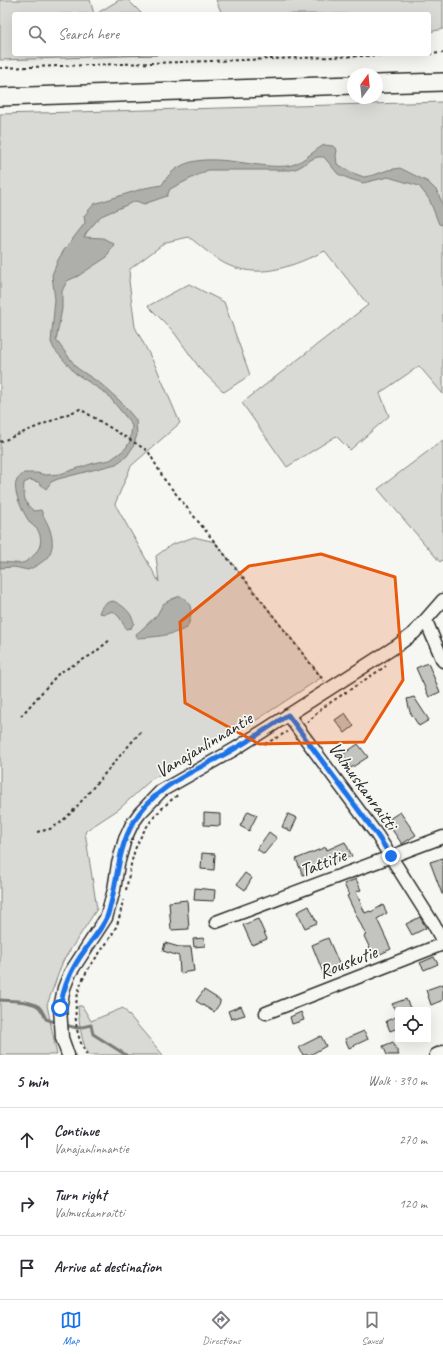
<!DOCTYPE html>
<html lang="en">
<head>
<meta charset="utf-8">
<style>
  body { margin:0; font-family:Caveat,sans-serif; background:#f7f7f7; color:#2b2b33 }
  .controls { position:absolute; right:12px; bottom:12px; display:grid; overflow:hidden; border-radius:4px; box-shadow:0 4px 16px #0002 }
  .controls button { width:36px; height:36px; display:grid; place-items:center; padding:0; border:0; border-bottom:1px solid #e1e1e2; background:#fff; color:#2b2b33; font:20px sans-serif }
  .compass { position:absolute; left:347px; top:68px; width:36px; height:36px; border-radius:50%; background:#fff; box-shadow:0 4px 16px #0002; rotate:15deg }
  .stop { position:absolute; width:12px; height:12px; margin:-9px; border:3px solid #1a73e8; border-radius:50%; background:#fff }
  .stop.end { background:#1a73e8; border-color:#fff; box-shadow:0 1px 4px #0008 }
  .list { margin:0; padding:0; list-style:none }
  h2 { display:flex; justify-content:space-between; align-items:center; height:52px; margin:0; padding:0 16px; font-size:17px }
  h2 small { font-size:13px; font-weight:400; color:#7c7c81 }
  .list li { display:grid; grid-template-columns:26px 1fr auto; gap:12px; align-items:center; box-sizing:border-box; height:64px; padding:0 16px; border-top:1px solid #e1e1e2 }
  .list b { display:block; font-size:15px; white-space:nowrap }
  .list p { margin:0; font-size:13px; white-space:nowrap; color:#7c7c81 }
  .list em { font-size:13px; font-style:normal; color:#7c7c81 }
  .icon { flex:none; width:22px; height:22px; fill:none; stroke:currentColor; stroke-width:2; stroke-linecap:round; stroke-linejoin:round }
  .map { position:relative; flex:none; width:443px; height:1055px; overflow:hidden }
  .search { position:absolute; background:#fff; box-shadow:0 4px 16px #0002; left:12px; right:12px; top:12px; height:44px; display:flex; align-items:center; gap:10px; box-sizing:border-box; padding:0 14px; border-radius:4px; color:#7c7c81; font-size:15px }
  .sheet { height:244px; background:#fff }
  nav { display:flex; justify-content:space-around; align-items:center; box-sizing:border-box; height:56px; border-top:1px solid #e1e1e2; background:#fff; font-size:11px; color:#7c7c81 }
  nav a { display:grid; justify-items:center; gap:2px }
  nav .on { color:#1a73e8 }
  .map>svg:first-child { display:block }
</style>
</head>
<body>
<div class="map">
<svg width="443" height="1055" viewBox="0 0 443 1055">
  <rect width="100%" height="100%" fill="#f6f6f2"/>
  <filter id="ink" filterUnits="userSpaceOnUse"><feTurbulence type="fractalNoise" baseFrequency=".025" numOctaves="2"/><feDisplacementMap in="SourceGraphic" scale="8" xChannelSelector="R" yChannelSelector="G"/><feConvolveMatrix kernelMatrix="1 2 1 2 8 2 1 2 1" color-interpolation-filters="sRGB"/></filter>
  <g filter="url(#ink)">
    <!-- green -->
    <g fill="#d9d9d5" stroke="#828280">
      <polygon points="0,0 90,0 94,14 14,14 14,54 157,55 0,60"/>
      <polygon points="119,0 128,0 142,14 96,14"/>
      <polygon points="216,0 443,0 443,29 429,32 429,14 222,14"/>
      <path d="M443 102V394L419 366 380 393 389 416 350 450 336 436 287 467 242 403 368 305 325 251C294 265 265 279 230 266 217 261 201 246 189 237L166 242 130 269 129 281 135 327 157 369 180 423 131 466 115 504 159 582 156 556 171 545 194 537 215 542 322 677 255 721 152 779 119 809 87 830 85 832 97 909 63 961 47 1005 57 1055H0V114Z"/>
      <polygon points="189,284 224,302 250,375 224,392 201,370 173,331 148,306"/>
      <polygon points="443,440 443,559 440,562 378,489"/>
      <path d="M78 1006H82L91 1021 123 1008 163 1055H88C81 1039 79 1024 78 1006Z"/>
    </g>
    <!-- water -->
    <g fill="#aeaeab" stroke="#7a7a78">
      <path d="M324 145 333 146 337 150 336 156 337 164 353 173 364 177 374 175 388 170 400 168 428 182 437 191 443 205V225L439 224 429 199 419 186 388 177 363 183 350 179 338 174 324 157C310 155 305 168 291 170H208L170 189 167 196 144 204 136 201 101 216 87 232 84 237 103 238 114 244 107 257 78 276 67 281 62 291V309L56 340 77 368 101 384 120 401 136 420 137 435 133 447 127 456 116 464 58 479 51 482 46 489 38 482 30 480 24 483C23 495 24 504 34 511L41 510C43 517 48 523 50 530 57 553 47 561 28 570L14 567 0 568V562C6 562 17 564 22 563 27 562 33 557 36 552 42 546 42 536 37 529 35 527 32 525 30 523 24 514 11 490 17 480 19 477 22 475 24 473H37L46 475 60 474 94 463 110 460 120 453 126 448 130 441 132 426 129 421 107 394 75 373 54 349 51 342 55 300 52 275 58 260 64 250 85 223 84 216 94 204 145 188 162 185C187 140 247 170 287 166 300 165 313 151 324 145Z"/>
      <path d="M180 596C195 604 192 615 187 628 170 636 155 637 137 638L136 634 140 631 157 615 163 604 172 599Z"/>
      <path d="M113 601C122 604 132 613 134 623L131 628 126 629 120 618 113 611 105 614 99 613C102 605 104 603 113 601Z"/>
    </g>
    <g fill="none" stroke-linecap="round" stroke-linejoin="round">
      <!-- stream -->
      <g stroke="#7a7a78" stroke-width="3">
        <path d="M0 1000C10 1001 31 1000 39 1007 42 1010 44 1015 46 1019L57 1023"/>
        <polyline points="65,1025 77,1028"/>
        <polyline points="78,1028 91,1025 93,1034 126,1055"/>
      </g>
    </g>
    <!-- building -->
    <g fill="#c3c3c0" stroke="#2b2b2b">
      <polygon points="428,663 440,692 429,697 416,668"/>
      <polygon points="414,697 429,720 419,726 410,712 407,699"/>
      <polygon points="345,713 354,726 345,733 335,720"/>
      <polygon points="358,744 368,757 351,768 342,755"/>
      <polygon points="248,811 257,815 249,831 240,826"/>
      <polygon points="400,812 416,835 402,844 386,821"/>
      <polygon points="204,813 220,814 220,826 204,825"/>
      <polygon points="288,814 297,818 291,831 282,827"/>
      <polygon points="269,832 277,838 264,854 257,849"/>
      <polygon points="345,842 352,856 303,875 296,859 326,847 327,850"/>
      <polygon points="202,853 215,854 214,870 201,869"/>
      <polygon points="443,858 443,894 442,894 430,862"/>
      <polygon points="245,873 252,878 245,890 237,884"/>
      <polygon points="356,879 361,890 356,892 365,913 370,911 371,912 383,905 387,913 377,919 391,949 374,957 364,936 366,935 347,896 349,895 344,884"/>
      <polygon points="195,888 215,890 214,901 194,900"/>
      <polygon points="187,900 189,929 171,930 169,902"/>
      <polygon points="309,906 317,923 305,928 297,912"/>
      <polygon points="420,917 426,928 412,935 406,924"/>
      <polygon points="258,919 267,939 252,945 243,925"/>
      <polygon points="204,938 205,946 194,947 193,939"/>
      <polygon points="328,938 341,968 324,975 312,945"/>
      <polygon points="165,943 179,947 191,947 194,971 180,973 179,956 163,951"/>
      <polygon points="434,957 438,964 424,970 420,963"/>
      <polygon points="443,984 443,1000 431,1005 426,990"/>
      <polygon points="204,990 220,1000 220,1003 214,1012 196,1001"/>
      <polygon points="406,999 411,1010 395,1010 392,1004"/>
      <polygon points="241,1006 245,1015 231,1019 228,1011"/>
      <polygon points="301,1012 304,1020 292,1024 290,1017"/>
      <polygon points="398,1016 398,1028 390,1031 386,1021"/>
      <polygon points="364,1031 368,1039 349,1048 345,1039"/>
      <polygon points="321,1036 326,1046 310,1055 303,1055 299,1047"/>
      <polygon points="393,1042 399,1055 387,1055 383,1046"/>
    </g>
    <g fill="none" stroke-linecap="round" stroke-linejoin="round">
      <defs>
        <g id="minor">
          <polyline points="426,621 443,661"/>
          <polyline points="288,715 377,835 434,925 443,942"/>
          <polyline points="216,922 443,837"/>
          <polyline points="266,1013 443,944"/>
          <polyline points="68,1055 62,1038 60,1008 64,988 70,973 106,918 114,890 118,864 125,839 132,824 140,813 161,791 235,749 398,645 414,633 443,600"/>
          <polyline points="436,1055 443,1052"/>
        </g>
        <g id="highway">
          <polyline points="377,84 443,82"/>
          <polyline points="0,97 353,85"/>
        </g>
      </defs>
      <!-- minor casing -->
      <use href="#minor" stroke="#2b2b2b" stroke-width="15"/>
      <!-- highway casing -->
      <use href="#highway" stroke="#2b2b2b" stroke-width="20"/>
      <!-- path -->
      <g stroke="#2b2b2b" stroke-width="2" stroke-dasharray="3 3" stroke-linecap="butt">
        <polyline points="429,54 443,53"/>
        <polyline points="0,68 422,54"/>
        <polyline points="0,442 80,409 148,451 164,479 246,581 324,681"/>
        <polyline points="21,716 59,673 93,654 111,639"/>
        <polyline points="307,723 322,708 386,666"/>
        <polyline points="265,744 287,732"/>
        <polyline points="37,832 50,829 60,823 73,811 142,730"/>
        <path d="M126 890C129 876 131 860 136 847 145 825 160 808 179 794"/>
        <path d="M87 1055C72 1031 72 998 86 973 95 957 108 944 116 927 120 918 121 909 123 900"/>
      </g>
      <!-- minor -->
      <use href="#minor" stroke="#f6f6f2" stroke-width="12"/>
      <!-- highway -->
      <use href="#highway" stroke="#f6f6f2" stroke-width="17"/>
    </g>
  </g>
  <g fill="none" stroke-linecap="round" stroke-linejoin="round" filter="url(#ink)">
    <!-- route -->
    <path stroke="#1a73e8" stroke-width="5" d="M60 1008C64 985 71 969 85 950 92 939 102 929 107 917 118 886 116 852 133 823 154 785 198 770 234 749 253 739 270 726 288 715L377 835 391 856"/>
  </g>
  <!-- marked area -->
  <path fill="#e8590c" fill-opacity="0.2" stroke="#e8590c" stroke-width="3" stroke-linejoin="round" d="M321 554 395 577 403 680 364 742 259 744 185 703 180 622 249 566Z"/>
  <g text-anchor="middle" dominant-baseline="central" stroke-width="3.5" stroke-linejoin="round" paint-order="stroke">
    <!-- street labels -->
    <g font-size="19" fill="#2b2b2b" stroke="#f6f6f2">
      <text transform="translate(204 745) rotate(-31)">Vanajanlinnantie</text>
      <text transform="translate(363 786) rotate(54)">Valmuskanraitti</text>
      <text transform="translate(323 863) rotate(-21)">Tattitie</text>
      <text transform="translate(348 962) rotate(-21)">Rouskutie</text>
    </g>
  </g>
</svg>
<div class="controls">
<button><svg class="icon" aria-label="locate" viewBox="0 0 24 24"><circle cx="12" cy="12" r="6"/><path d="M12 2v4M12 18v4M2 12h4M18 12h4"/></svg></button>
</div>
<svg class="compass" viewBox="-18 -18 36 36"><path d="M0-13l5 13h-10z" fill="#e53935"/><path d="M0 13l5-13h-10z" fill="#7c7c81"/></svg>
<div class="stop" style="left:60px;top:1008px"></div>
<div class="stop end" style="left:391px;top:856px"></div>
<div class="search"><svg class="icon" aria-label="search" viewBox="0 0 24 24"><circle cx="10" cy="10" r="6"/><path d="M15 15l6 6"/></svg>Search here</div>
</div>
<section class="sheet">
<h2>5 min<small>Walk · 390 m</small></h2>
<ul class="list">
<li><svg class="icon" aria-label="ahead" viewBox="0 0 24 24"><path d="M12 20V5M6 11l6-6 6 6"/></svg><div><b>Continue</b><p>Vanajanlinnantie</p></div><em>270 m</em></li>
<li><svg class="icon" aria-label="right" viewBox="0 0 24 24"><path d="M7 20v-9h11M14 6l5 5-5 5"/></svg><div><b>Turn right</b><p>Valmuskanraitti</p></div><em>120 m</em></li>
<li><svg class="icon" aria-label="arrive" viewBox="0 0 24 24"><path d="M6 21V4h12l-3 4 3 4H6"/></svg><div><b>Arrive at destination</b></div></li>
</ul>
</section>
<nav>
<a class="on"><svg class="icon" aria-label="map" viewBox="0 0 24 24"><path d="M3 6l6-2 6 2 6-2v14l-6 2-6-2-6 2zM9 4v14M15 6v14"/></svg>Map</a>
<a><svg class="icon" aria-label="directions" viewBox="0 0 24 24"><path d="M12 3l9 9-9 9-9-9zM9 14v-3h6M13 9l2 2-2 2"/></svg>Directions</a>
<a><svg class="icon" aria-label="saved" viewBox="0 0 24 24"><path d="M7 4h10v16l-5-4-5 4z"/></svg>Saved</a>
</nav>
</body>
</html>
